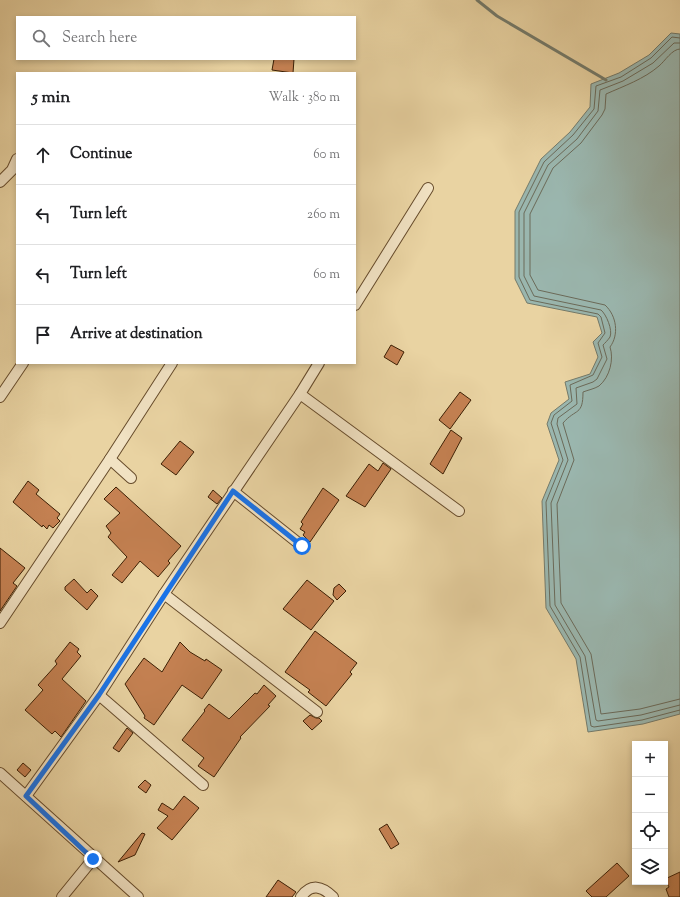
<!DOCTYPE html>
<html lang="en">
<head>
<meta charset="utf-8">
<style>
  body { margin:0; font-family:"Sorts Mill Goudy",serif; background:#f2f2f2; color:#202124 }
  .controls { position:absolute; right:12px; bottom:12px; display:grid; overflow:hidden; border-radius:0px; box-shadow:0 2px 6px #0003 }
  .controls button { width:36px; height:36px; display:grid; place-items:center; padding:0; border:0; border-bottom:1px solid #e0e0e0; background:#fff; color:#202124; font:20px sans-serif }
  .stop { position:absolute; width:12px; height:12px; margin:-9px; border:3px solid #1a73e8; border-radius:50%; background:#fff }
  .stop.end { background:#1a73e8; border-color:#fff; box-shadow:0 1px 4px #0008 }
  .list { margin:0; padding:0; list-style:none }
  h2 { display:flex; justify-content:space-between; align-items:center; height:52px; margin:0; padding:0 16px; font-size:17px }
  h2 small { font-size:13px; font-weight:400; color:#757577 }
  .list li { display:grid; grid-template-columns:26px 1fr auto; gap:12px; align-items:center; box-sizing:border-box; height:60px; padding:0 16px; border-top:1px solid #e0e0e0 }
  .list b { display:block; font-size:15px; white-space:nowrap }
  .list em { font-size:13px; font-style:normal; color:#757577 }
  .icon { flex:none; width:22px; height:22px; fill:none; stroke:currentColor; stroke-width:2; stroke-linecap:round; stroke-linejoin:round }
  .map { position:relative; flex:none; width:680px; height:897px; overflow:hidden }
  .search { position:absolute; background:#fff; box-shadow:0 2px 6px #0003; left:16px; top:16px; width:340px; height:44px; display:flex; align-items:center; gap:10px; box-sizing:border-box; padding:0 14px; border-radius:0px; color:#757577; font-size:15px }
  .panel { position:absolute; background:#fff; box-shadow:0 2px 6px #0003; left:16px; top:72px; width:340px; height:292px; border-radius:0px }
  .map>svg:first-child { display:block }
</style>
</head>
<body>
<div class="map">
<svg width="680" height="897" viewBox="0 0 680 897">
  <rect width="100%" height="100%" fill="#e9d3a2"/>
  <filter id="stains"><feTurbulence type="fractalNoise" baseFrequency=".005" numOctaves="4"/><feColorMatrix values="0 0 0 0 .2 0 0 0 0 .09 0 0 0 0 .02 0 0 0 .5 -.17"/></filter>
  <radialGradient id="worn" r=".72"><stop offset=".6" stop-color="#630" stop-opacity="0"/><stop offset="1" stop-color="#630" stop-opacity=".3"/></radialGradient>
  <!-- water -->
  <polygon fill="#9ab6ae" stroke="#747a6a" points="671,33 680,34 680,714 643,724 588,732 576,659 546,608 542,501 559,460 547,424 551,413 569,399 565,382 590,374 598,357 593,342 602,333 597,317 527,303 515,279 515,211 541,159 570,132 590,107 591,84 619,73 649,55"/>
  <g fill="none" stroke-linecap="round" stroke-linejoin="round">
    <!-- shore -->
    <g stroke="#6b6a59" stroke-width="1">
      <polyline points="680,38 672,37 651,58 621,77 596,86 594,109 573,135 544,162 519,212 519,277 530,300 598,314 601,317 605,333 598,343 602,357 593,375 570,385 572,401 554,415 551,423 563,460 546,502 550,606 580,657 591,726 594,727 642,720 680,710"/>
      <path d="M680 43H674L653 63 623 81 600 90 598 111 577 139 548 165 524 213V276L534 296 601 310C606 314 613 330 610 337 608 340 605 343 603 345L607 359 597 379 593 382 576 388 577 404 558 418 557 424 568 460 551 503 555 605 585 656 596 720 598 721 641 715 680 705"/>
      <path d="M680 49C672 49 665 61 659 66 644 79 624 86 606 94L605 109 602 115 581 143 553 168 530 214V275L538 290 605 305C617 316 619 335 610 347 614 359 610 377 599 386 594 389 588 390 583 392 583 416 576 408 563 423L574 460 557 504 561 603 591 654 601 714 640 709 680 699"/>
    </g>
    <!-- stream -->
    <polyline stroke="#747a6a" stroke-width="3" points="477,0 497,16 606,80"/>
  </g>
  <!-- building -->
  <g fill="#c58152" stroke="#3c1f04">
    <polygon points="274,59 294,59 293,73 272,70"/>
    <polygon points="391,345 404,352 397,365 384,357"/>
    <polygon points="460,392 471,400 450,429 439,420"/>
    <polygon points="451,430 462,438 443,474 430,464"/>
    <polygon points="180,441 194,452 176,475 161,464"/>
    <polygon points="383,463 391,469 365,507 346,496 369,464 378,471"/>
    <polygon points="28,481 39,490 36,494 60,514 57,518 60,521 53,528 49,525 47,529 43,525 42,527 13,502"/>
    <polygon points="116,487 181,546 168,561 170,563 158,577 140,561 122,583 112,575 127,557 108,537 111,533 106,526 120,513 104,499"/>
    <polygon points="323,488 339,500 310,542 303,535 305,532 300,529 303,524 301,522"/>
    <polygon points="213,490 222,498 217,504 208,497"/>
    <polygon points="0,548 25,568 13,583 17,586 0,611"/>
    <polygon points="74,579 87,593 91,589 98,596 87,610 65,590 65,587"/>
    <polygon points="307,580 334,601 311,630 283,609"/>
    <polygon points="339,584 346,591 337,600 333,595 334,588"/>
    <polygon points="315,631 357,663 350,672 352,674 326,706 308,692 310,690 285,672"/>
    <polygon points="70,642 79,649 77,652 81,656 62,679 86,701 61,737 55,731 52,734 25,710 43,690 38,685 57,664 55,661"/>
    <polygon points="180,642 190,652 205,661 206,659 222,670 202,699 182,685 154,725 144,718 145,716 125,684 144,658 162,672"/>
    <polygon points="264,685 276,696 268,705 270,706 240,737 241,738 214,777 198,766 204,758 182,740 205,711 204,710 209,704 229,719 255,693 257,694"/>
    <polygon points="310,715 316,718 319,718 322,721 312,730 303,721"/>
    <polygon points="127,728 133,733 119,752 113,748"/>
    <polygon points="23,763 31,770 25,777 17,770"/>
    <polygon points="145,780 151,785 146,793 138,787"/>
    <polygon points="184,796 199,808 172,840 157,828 168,816 158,810 162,803 173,810"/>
    <polygon points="387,824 399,844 391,849 379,829"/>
    <polygon points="142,833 145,834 135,855 118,862"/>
    <polygon points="617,863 629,876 606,897 592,897 586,891"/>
    <polygon points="680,872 680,897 669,897 666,889 669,887 665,879"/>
    <polygon points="278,880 296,892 292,897 266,897"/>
  </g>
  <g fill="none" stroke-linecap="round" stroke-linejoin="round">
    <defs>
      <g id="minor">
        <polyline points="0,182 12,170 17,159"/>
        <polyline points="355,305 428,188"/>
        <polyline points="300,394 319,363"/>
        <polyline points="0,397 23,363"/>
        <polyline points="110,459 172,363"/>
        <polyline points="233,491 302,546"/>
        <polyline points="164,594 300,394 459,511"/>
        <polyline points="0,623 110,459 131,478"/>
        <polyline points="99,695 203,785"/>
        <polyline points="0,773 138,897"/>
        <polyline points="26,796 99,695 164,594 317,712"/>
        <polyline points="62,897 93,859"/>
        <path d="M301 897C311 883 322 886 333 897"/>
      </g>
    </defs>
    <!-- minor casing -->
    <use href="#minor" stroke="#674c2c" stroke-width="12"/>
    <!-- minor -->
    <use href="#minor" stroke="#f1e2c3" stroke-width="10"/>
  </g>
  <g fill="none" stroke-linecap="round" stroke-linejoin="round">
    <!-- route -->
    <polyline stroke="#1a73e8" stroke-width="5" points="93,859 26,796 99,695 233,491 302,546"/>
  </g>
  <rect width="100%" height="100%" filter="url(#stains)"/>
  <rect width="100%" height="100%" fill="url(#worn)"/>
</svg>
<div class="controls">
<button>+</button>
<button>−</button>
<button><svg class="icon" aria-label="locate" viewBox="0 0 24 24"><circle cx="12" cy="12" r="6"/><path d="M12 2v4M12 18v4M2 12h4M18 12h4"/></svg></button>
<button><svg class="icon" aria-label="layers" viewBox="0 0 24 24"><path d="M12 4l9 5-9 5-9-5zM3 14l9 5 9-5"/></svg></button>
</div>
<div class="stop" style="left:302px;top:546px"></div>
<div class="stop end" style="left:93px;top:859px"></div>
<div class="search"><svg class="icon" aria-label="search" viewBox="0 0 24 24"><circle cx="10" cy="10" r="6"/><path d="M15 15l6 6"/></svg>Search here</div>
<section class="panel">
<h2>5 min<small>Walk · 380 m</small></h2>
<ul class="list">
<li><svg class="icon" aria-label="ahead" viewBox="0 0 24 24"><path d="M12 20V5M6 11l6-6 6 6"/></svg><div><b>Continue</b></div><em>60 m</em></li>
<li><svg class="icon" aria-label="left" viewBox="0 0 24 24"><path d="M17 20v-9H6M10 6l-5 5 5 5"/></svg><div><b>Turn left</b></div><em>260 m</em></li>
<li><svg class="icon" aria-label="left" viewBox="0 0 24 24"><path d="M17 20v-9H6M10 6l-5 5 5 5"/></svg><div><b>Turn left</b></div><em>60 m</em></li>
<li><svg class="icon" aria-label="arrive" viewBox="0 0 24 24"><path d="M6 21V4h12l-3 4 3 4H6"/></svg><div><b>Arrive at destination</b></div></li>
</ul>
</section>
</div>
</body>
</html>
